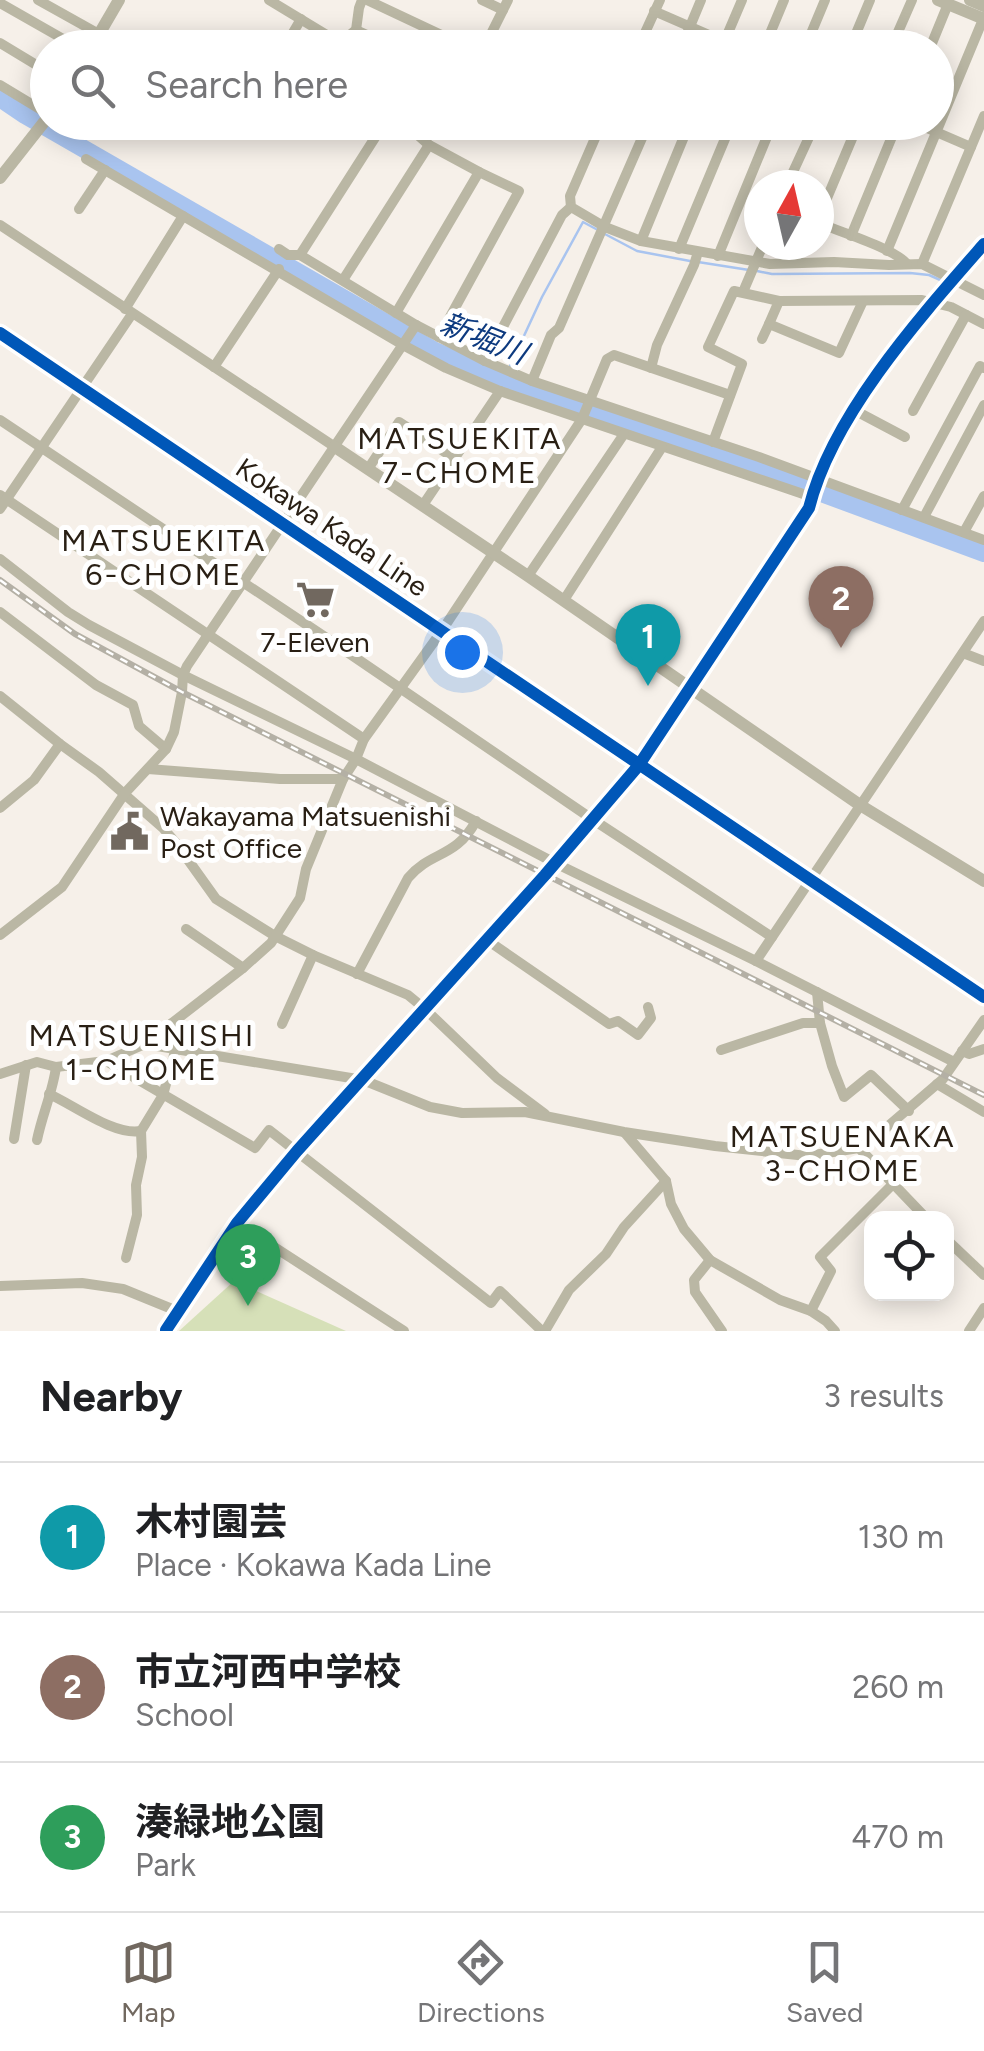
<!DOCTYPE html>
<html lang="en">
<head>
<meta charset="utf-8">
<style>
  body { margin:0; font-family:Figtree,"Noto Sans JP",sans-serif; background:#f6f6f6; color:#202124 }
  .controls { position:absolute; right:30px; bottom:30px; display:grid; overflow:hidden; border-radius:20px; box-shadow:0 5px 25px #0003 }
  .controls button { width:90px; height:90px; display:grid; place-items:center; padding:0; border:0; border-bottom:2px solid #e0e0e0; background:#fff; color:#202124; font:50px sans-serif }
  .compass { position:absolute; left:744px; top:170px; width:90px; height:90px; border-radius:50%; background:#fff; box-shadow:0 5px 25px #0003; rotate:8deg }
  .you { position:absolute; left:462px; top:652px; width:35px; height:35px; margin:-25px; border:8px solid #fff; border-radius:50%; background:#1a73e8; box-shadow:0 0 0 15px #1a73e833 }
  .badge { display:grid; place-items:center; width:65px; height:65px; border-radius:50%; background:#71685f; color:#fff; font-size:32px; font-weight:700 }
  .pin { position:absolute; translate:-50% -82px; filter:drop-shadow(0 2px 5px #0008) }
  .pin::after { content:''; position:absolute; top:52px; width:35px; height:30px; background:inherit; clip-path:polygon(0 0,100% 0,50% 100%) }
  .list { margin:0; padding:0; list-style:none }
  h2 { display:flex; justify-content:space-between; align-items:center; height:130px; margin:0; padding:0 40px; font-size:42px }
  h2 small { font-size:32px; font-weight:400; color:#757577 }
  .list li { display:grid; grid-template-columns:65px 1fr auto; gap:30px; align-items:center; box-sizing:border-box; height:150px; padding:0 40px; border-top:2px solid #e0e0e0 }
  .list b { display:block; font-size:38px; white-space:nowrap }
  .list p { margin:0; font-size:32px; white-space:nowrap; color:#757577 }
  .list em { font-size:32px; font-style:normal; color:#757577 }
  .icon { flex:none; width:55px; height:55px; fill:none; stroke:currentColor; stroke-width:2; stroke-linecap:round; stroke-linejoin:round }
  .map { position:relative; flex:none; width:984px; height:1331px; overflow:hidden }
  .search { position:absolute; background:#fff; box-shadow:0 5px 25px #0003; left:30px; right:30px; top:30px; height:110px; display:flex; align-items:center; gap:25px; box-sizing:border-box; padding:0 35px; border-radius:55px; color:#757577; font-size:38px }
  .sheet { height:580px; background:#fff }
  nav { display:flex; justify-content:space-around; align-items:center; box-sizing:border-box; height:140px; border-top:2px solid #e0e0e0; background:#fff; font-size:28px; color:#757577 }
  nav a { display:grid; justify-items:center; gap:5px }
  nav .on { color:#71685f }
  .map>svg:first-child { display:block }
</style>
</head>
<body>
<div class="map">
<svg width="984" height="1331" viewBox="0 0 984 1331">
  <rect width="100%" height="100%" fill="#f6f0e9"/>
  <!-- green -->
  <polygon fill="#d6e0b8" points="234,1281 346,1331 179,1331"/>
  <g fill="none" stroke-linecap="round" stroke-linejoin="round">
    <!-- stream -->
    <g stroke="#a9c4ef" stroke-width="2.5">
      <polyline points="603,233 637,251 690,261"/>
      <polyline points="698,262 749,270"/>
      <polyline points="757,271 772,274 910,273 929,275 947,283"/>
      <polyline points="510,366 542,297 583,222 596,229"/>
    </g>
    <!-- river -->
    <polyline stroke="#a9c4ef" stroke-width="18" points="0,98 25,115 435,351 504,381 710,452 984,553"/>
    <!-- minor -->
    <g stroke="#bab7a4" stroke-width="10">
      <polyline points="38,0 99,34"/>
      <polyline points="269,0 340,43 356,30 359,8 362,0"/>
      <polyline points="367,0 469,48"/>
      <polyline points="482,0 503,10 508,0"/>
      <polyline points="0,3 79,48"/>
      <polyline points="654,11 739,48"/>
      <polyline points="356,30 378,40 382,48"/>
      <polyline points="0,43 48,72"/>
      <polyline points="722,47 742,0"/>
      <polyline points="284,48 301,19"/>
      <polyline points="484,48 503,10"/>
      <polyline points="638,48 660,0"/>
      <polyline points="681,48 701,0"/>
      <polyline points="764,48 784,0"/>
      <polyline points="805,48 825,0"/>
      <polyline points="850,48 870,0"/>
      <polyline points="891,48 912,0"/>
      <polyline points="930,48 948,4"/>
      <polyline points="0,85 48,114"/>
      <polyline points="385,122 300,255 416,325 485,361 532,381 759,457 984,540"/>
      <polyline points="403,122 429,145"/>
      <polyline points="602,122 570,196 571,207 605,227 641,241 770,264 834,262 889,265 922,264 984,295"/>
      <polyline points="913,122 971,147"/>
      <polyline points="86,159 403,345 446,368 500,391 812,497"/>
      <polyline points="787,185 816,122"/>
      <polyline points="79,209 105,170"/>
      <polyline points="819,217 859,122"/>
      <path d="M819 223C840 232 894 248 907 264"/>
      <polyline points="0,225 335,447"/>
      <polyline points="851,236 898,122"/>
      <polyline points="641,241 690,122"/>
      <polyline points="279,249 288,255 300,255"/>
      <polyline points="679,249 732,122"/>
      <polyline points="887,251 984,17"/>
      <polyline points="718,256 773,122"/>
      <polyline points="922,264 984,116"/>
      <polyline points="343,280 429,145 479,172"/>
      <polyline points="743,292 763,245"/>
      <polyline points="779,301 922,300 951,307 984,324"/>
      <polyline points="125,309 183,216"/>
      <polyline points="396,313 479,172 519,191 439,337"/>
      <polyline points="762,339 769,324 839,353 863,301"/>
      <polyline points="485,361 562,215 571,207"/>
      <polyline points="214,367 279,269"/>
      <polyline points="651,368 657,345 694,265 698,252"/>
      <polyline points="532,381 551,335 559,328 649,122"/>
      <polyline points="854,410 905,437"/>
      <polyline points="913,411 966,315"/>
      <polyline points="0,420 328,639 592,819 772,937"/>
      <polyline points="713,442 742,364 708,347 734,291 779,301 769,324"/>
      <polyline points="368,469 399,422 454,458"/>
      <polyline points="0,495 364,739"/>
      <path d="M810 503C816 479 827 460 838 438 876 367 931 305 984 244"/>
      <polyline points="423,505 500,391"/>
      <polyline points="0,509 132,314"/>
      <polyline points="902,510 980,366 984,368"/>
      <polyline points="924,517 984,405"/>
      <polyline points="964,532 984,496"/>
      <polyline points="0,559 68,612 89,625 183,675 356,759 555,863 756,961 954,1062"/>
      <polyline points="528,576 624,434"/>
      <polyline points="564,600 662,447"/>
      <polyline points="0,612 96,685 133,705 139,726 166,749"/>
      <polyline points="963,653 984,661"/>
      <polyline points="0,696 60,744 99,772 163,828 176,843 216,899 275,936 313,955 408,995 425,1009 497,1078 545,1114"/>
      <polyline points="148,769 280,779 343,779"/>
      <polyline points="0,808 34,780 60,744"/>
      <polyline points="186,929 243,968"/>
      <polyline points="0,935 62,887 125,793 166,749 174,732 182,692 183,675 187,666 416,325"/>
      <polyline points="487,940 609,1024 618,1021 638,1035 651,1018 648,1007"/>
      <polyline points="756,961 984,621"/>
      <path d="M357 974 408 878C432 850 455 859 476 821"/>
      <polyline points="820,1023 832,1066 844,1097 871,1075 909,1111"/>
      <polyline points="282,1024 313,955"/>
      <polyline points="145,1044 363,1080 430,1107 462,1113 525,1112 624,1132 715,1146 807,1156 859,1148 887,1127 943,1079 984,1020"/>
      <polyline points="721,1050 803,1023 820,1023 817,992"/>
      <polyline points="962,1051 969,1054 984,1049"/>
      <polyline points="106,1061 255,1148 269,1130 491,1303 500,1291 542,1331"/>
      <polyline points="0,1074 37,1062 56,1067 106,1061 145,1044 243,968 271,943 300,898 306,869 343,779 356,759 364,739 441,632 582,419 607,359 614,355 730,395"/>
      <polyline points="937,1084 984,1112"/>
      <path d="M49 1094C74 1105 114 1136 141 1131"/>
      <polyline points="625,1133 666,1181 671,1204 684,1229 710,1260 780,1300 811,1311 826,1321 835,1331"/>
      <polyline points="14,1139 26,1065"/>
      <path d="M37 1140C42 1115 53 1091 56 1067"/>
      <polyline points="859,1148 926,1218"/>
      <polyline points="237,1223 404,1331"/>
      <polyline points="946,1239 984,1275"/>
      <polyline points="126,1258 137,1215 136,1185 142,1157 141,1131 163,1095 177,1044 172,1023"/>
      <polyline points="710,1260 694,1280 695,1292 722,1331"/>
      <polyline points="0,1286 82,1283 123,1289 177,1311"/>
      <polyline points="811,1311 831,1271 820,1257 893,1184"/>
      <polyline points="545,1331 569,1290 606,1254 624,1227 666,1181"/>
      <polyline points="969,1331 984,1308"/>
    </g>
    <!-- tertiary -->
    <g stroke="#bab7a4" stroke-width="12">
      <polyline points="938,0 984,19"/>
      <polyline points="970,0 984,6"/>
      <polyline points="91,48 119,0"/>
      <polyline points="0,178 48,117"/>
      <polyline points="335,447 528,576 860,805 984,881"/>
      <polyline points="166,1330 237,1223 297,1151 545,875 639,765 809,508"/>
    </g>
    <!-- primary -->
    <polyline stroke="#b4b1a0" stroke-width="15" points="0,333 984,997"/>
    <defs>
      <polyline id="rail" points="0,580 75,634 182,692 984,1095"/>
    </defs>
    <!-- rail casing -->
    <use href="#rail" stroke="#b4b0a5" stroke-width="6"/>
    <!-- rail -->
    <use href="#rail" stroke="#fff" stroke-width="2.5" stroke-dasharray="8" stroke-linecap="butt"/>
    <defs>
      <g id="cycleway">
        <polyline points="0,333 984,997"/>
        <path d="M166 1330 237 1223 297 1151 545 875 639 765 809 508C832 415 921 316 984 244"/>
      </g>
    </defs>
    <!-- cycleway casing -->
    <use href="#cycleway" stroke="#fff" stroke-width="19"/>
    <!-- cycleway -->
    <use href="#cycleway" stroke="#0057b8" stroke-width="12"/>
  </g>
  <!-- icons -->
  <defs>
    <symbol id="supermarket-bare" viewBox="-9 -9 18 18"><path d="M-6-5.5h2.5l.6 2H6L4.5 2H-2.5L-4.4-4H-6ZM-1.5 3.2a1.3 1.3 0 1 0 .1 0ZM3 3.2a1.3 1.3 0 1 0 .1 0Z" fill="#71685f" stroke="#fff" stroke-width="2.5" paint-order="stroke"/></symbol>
    <symbol id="civic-bare" viewBox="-9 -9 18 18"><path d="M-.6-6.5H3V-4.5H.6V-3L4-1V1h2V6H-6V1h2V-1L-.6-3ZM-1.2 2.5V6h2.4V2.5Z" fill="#71685f" stroke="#fff" stroke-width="2.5" paint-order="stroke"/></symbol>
  </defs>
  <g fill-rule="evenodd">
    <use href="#supermarket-bare" x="288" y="572" width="55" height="55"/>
    <use href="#civic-bare" x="102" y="804" width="55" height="55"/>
  </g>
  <g text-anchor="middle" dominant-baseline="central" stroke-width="10" stroke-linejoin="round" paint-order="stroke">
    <!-- street labels -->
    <g font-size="28" fill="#291f14" stroke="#fff">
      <text transform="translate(332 527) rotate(34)">Kokawa Kada Line</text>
    </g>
    <!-- poi labels -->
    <g font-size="28" fill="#291f14" stroke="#fff">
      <text x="315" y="642">7-Eleven</text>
      <text x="160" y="816" text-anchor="start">Wakayama Matsuenishi<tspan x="160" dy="32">Post Office</tspan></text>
    </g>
    <!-- water labels -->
    <g font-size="30" font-style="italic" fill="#0d3a7f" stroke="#fff">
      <text transform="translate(484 338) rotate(22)">新堀川</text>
    </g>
    <!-- neighbourhood labels -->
    <g font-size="30" letter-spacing="2.5" fill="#291f14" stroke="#fff">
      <text x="460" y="438">MATSUEKITA<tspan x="460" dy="34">7-CHOME</tspan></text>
      <text x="164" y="540">MATSUEKITA<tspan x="164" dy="34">6-CHOME</tspan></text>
      <text x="142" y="1035">MATSUENISHI<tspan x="142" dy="34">1-CHOME</tspan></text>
      <text x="843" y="1136">MATSUENAKA<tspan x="843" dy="34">3-CHOME</tspan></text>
    </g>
  </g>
</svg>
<div class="controls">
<button><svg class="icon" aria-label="locate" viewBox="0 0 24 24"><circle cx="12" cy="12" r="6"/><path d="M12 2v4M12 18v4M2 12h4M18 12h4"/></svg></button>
</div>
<svg class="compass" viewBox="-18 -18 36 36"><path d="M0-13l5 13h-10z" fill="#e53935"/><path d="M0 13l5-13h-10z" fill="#757577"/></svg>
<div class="you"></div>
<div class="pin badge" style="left:648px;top:686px;background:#0f9aa8">1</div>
<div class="pin badge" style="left:841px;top:648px;background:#8d6e63">2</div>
<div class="pin badge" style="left:248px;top:1306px;background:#2e9e5b">3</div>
<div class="search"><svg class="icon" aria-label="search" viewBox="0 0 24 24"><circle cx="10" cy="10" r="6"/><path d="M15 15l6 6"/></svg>Search here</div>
</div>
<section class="sheet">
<h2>Nearby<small>3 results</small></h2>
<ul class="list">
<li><span class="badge" style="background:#0f9aa8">1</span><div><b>木村園芸</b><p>Place · Kokawa Kada Line</p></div><em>130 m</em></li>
<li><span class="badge" style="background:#8d6e63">2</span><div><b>市立河西中学校</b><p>School</p></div><em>260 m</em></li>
<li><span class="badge" style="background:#2e9e5b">3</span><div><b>湊緑地公園</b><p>Park</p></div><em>470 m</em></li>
</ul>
</section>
<nav>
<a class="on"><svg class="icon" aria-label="map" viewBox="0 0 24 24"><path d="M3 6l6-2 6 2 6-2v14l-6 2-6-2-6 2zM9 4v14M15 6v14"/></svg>Map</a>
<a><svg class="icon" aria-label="directions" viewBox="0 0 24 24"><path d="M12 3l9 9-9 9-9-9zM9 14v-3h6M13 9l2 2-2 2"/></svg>Directions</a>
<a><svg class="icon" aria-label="saved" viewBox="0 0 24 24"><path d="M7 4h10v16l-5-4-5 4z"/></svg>Saved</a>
</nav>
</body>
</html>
